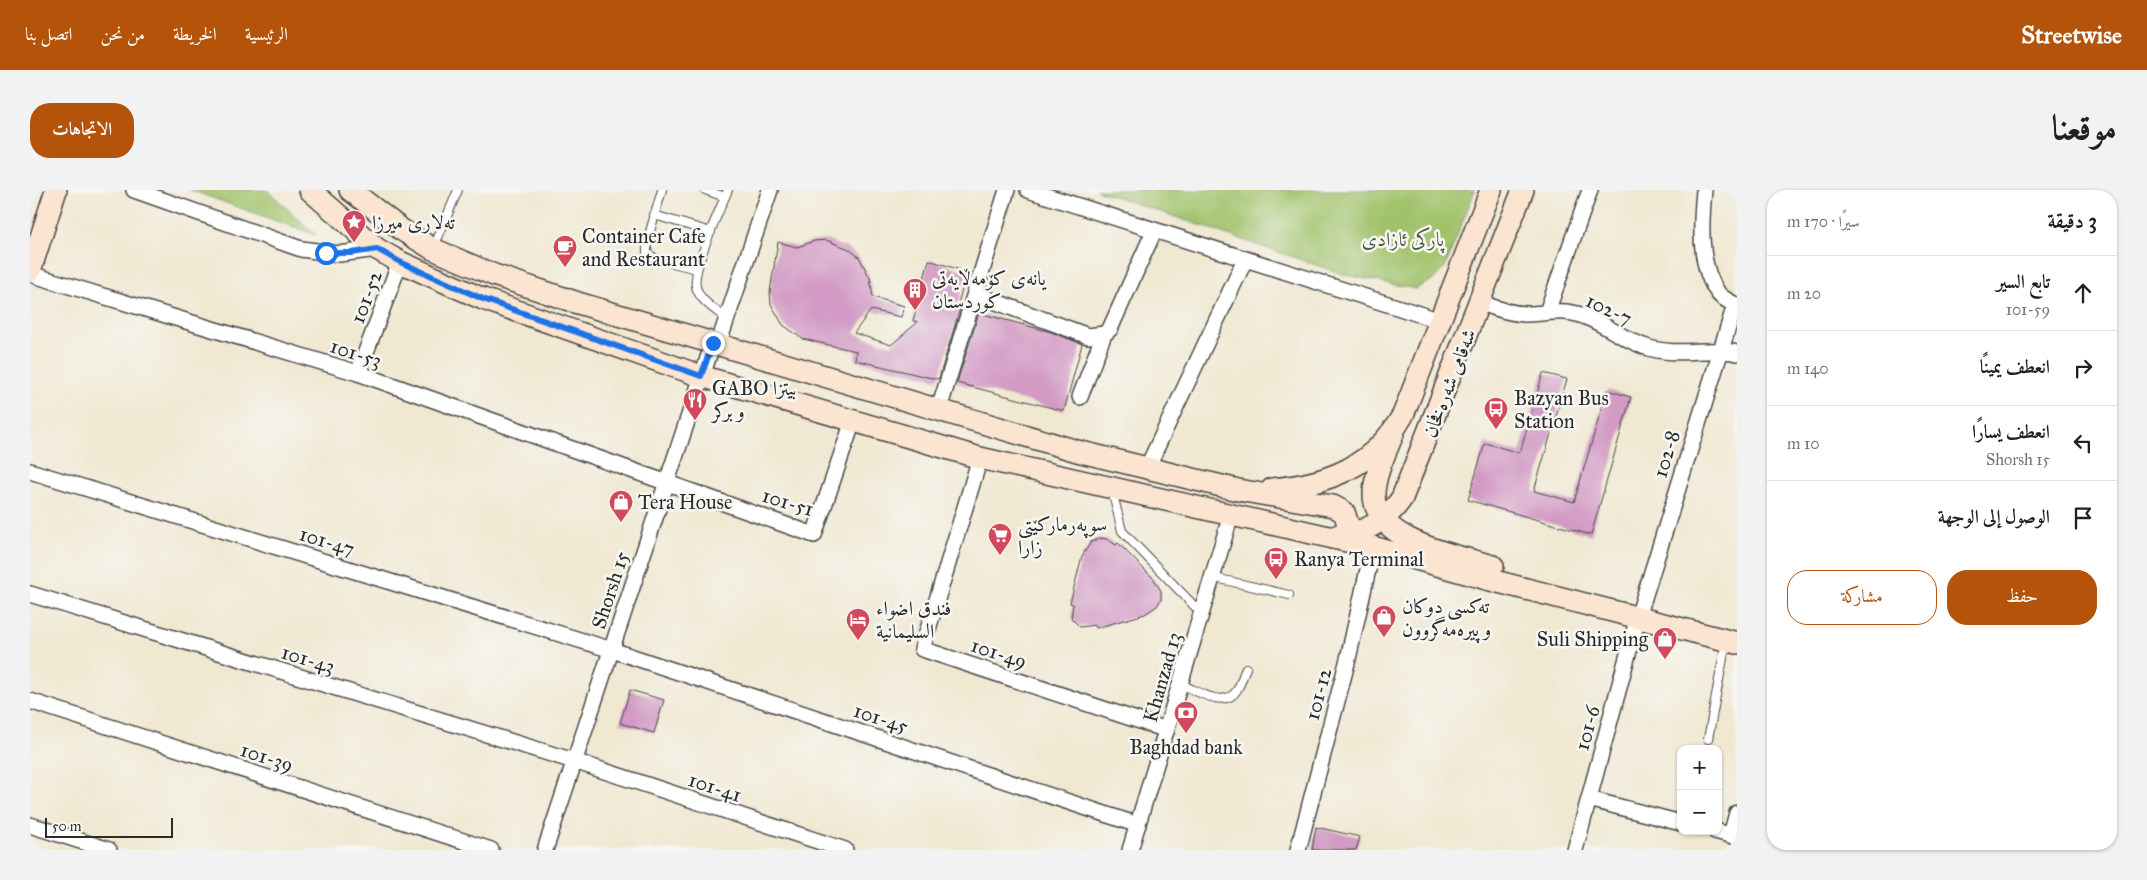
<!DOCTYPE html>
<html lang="ar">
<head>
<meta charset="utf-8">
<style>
  body { margin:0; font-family:"IM FELL Great Primer",Amiri,serif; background:#f2f2f2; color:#202124; direction:rtl }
  .controls { position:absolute; right:15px; bottom:15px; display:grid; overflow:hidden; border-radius:10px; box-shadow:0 1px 4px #0004 }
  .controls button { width:45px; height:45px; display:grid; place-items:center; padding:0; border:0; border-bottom:1px solid #e0e0e0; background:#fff; color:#202124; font:25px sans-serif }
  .scale { position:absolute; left:15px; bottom:12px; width:128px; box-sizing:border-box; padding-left:5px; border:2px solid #2b2b2b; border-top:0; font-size:14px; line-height:18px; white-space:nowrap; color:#2b2b2b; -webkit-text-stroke:4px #f6f6f2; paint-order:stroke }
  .stop { position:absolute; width:15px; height:15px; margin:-11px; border:4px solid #1a73e8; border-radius:50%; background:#fff }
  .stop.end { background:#1a73e8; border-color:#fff; box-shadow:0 1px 5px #0008 }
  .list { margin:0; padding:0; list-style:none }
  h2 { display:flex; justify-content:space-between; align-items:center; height:65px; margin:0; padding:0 20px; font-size:21px }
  h2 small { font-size:16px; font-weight:400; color:#757577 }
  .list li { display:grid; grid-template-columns:32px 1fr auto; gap:15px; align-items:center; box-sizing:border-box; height:75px; padding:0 20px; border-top:1px solid #e0e0e0 }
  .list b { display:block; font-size:19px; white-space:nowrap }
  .list p { margin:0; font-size:16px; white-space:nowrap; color:#757577 }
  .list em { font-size:16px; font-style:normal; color:#757577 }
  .actions { display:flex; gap:10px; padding:15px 20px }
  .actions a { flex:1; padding:11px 0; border:1px solid #b45309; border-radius:20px; text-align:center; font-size:18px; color:#b45309 }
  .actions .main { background:#b45309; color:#fff }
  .icon { flex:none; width:28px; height:28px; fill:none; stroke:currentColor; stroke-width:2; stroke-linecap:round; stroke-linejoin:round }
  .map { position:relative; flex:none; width:1707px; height:660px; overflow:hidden; direction:ltr; border-radius:20px }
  header { display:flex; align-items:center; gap:30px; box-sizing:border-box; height:70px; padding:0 25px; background:#b45309; color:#fff }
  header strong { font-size:24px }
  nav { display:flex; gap:28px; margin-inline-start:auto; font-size:18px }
  .intro { display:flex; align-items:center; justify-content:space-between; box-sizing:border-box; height:120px; padding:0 30px }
  h1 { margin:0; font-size:35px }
  .button { padding:12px 22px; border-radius:20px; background:#b45309; color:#fff; font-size:18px; font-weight:700 }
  main { display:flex; gap:30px; padding:0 30px }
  aside { flex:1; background:#fff; border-radius:20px; box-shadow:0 1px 4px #0004 }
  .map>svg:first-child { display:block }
</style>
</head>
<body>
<header>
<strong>Streetwise</strong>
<nav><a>الرئيسية</a><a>الخريطة</a><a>من نحن</a><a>اتصل بنا</a></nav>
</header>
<div class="intro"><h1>موقعنا</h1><a class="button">الاتجاهات</a></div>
<main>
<aside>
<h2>3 دقيقة<small>سيرًا · 170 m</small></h2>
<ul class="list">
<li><svg class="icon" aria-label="ahead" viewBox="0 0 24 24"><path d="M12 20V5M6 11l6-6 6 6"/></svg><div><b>تابع السير</b><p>101-59</p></div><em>20 m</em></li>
<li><svg class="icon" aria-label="right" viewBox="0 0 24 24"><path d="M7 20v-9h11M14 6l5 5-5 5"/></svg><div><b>انعطف يمينًا</b></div><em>140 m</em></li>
<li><svg class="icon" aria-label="left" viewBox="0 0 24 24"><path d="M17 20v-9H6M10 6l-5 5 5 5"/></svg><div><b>انعطف يسارًا</b><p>Shorsh 15</p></div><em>10 m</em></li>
<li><svg class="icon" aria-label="arrive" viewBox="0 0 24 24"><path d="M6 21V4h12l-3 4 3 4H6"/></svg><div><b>الوصول إلى الوجهة</b></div></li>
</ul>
<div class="actions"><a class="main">حفظ</a><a>مشاركة</a></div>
</aside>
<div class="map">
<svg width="1707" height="660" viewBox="0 0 1707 660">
  <rect width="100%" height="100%" fill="#f6f6f2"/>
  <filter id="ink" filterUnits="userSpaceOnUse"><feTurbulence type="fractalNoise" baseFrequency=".02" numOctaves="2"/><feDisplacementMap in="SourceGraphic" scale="10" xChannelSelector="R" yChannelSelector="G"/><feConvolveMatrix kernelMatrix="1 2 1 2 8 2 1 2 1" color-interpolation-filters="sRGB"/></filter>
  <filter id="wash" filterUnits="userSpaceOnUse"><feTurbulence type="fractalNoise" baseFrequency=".0096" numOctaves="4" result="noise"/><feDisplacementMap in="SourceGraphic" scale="20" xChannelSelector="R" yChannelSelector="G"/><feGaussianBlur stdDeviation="1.12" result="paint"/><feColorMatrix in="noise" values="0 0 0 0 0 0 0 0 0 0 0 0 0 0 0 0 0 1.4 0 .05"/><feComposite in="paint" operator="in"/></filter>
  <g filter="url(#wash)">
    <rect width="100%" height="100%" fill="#f0e8d1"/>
    <!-- green -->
    <g fill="#a0c26b" stroke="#66764b">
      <polygon points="160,0 237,0 286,45"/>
      <polygon points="1066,0 1445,0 1415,77 1403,90 1385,99 1313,84"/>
    </g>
    <g id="blocks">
      <!-- building -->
      <g fill="#d29ac4">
        <polygon points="796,50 819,59 829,67 840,88 843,107 874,116 871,127 841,120 824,143 861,155 888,132 883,131 899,70 937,82 927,117 930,118 909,188 906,189 825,170 826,161 773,149 753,135 741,114 740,102 748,52 767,57 784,51"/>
        <polygon points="949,123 1021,142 1052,154 1034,221 927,193"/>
        <polygon points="1513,183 1537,189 1504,301 1544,312 1577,200 1601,207 1561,345 1438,310 1455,253 1490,263"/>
        <polygon points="1069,348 1077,349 1086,355 1088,353 1124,389 1131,401 1131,409 1127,416 1115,424 1066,438 1065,435 1050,437 1041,428 1043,414 1040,413 1052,366 1061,352"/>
        <polygon points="600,500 634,510 624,543 590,533"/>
        <polygon points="1286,637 1330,647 1326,660 1282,660"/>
      </g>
    </g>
  </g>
  <g filter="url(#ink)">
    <use href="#blocks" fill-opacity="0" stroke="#494744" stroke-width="1"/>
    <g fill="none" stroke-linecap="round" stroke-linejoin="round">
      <defs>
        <g id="lane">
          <polyline points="632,0 617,52 617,63 626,69 667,79"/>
          <polyline points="675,0 695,7"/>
          <polyline points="624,25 681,42"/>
          <polyline points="404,57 428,0"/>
          <path d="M697 129C686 120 669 111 666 96 662 80 690 18 698 0"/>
          <polyline points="1082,300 1092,341 1171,423"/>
          <polyline points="1181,387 1259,405"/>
          <path d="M1151 494C1165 500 1195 520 1207 500 1211 493 1213 485 1216 478"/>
          <polyline points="1678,549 1696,452"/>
        </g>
        <g id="street">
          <polyline points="104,0 271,59 309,64 347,59"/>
          <polyline points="998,0 1411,131"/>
          <path d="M1674 0C1671 32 1668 75 1688 103 1691 108 1701 112 1707 116"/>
          <polyline points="0,84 328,183 784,345 823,231"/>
          <polyline points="945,104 1058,146 1074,144 1080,139 1124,41"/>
          <path d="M1450 112C1466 119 1481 124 1498 124 1511 124 1523 121 1536 122 1566 125 1588 148 1616 157 1650 168 1676 156 1707 163"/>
          <polyline points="1517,122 1560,0"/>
          <polyline points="688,155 740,0"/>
          <polyline points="328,183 370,72"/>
          <polyline points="1050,207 1074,144"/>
          <polyline points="909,219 977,0"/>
          <polyline points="950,268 892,459 1137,540"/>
          <polyline points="1117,278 1215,70"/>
          <polyline points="0,281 582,460 1108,635"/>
          <polyline points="0,404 544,571 815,660"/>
          <polyline points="0,511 461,660"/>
          <polyline points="1559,609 1651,633"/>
          <polyline points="0,635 79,660"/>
          <polyline points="1685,641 1707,647"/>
          <polyline points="1701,645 1707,623"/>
          <polyline points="515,660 683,153"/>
          <polyline points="1100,660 1201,325"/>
          <polyline points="1268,660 1318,469 1343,357"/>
          <polyline points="1545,660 1608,427 1705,115"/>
        </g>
        <g id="secondary">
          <polyline points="280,0 347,59 370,72 453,109 671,186 950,268 1343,357 1453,388 1707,453"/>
          <polyline points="320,0 372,40 403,59 464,85 548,113 1047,261 1208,300 1303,316 1314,322 1318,334 1316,342 1302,348"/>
          <polyline points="0,81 26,0"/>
          <path d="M1363 244C1356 262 1345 283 1344 303 1343 352 1426 365 1463 376"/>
          <path d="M1242 299C1299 294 1344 276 1373 225L1461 0"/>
          <path d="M1308 347C1335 342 1356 332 1372 308L1493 0"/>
        </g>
      </defs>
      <!-- lane casing -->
      <use href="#lane" stroke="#494744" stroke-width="10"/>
      <!-- street casing -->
      <use href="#street" stroke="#494744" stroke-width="18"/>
      <!-- secondary casing -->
      <use href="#secondary" stroke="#494744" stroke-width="24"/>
      <!-- lane -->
      <use href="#lane" stroke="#fff" stroke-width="8"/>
      <!-- street -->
      <use href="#street" stroke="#fff" stroke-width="15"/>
      <!-- secondary -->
      <use href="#secondary" stroke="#fce5d0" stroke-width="21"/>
    </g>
  </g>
  <g fill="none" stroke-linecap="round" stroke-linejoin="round" filter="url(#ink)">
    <!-- route -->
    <polyline stroke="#1a73e8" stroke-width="6" points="296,63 322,63 347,59 370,72 453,109 671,186 683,153"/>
  </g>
  <!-- icons -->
  <defs>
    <symbol id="sight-pin" viewBox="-11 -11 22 30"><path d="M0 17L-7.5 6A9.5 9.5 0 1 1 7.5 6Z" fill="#d1495b" stroke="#f6f6f2"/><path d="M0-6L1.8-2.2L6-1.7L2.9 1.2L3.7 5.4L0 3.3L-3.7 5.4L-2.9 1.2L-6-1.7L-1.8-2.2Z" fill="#fff"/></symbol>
    <symbol id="cafe-pin" viewBox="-11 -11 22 30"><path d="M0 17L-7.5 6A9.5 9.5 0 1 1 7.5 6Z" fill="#d1495b" stroke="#f6f6f2"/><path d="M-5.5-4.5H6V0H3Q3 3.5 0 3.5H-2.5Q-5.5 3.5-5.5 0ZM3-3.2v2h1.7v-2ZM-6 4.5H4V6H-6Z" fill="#fff"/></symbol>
    <symbol id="building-pin" viewBox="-11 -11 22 30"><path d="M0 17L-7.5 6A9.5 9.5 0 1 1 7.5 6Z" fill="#d1495b" stroke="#f6f6f2"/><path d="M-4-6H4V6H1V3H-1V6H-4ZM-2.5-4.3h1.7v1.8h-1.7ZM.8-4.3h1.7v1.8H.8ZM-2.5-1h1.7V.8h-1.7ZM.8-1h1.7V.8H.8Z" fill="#fff"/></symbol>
    <symbol id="restaurant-pin" viewBox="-11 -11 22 30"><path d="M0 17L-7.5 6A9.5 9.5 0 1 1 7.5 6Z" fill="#d1495b" stroke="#f6f6f2"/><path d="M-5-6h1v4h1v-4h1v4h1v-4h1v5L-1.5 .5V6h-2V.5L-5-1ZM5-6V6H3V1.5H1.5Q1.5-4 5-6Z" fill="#fff"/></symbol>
    <symbol id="bus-pin" viewBox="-11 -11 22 30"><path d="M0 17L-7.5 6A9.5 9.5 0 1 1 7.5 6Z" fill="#d1495b" stroke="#f6f6f2"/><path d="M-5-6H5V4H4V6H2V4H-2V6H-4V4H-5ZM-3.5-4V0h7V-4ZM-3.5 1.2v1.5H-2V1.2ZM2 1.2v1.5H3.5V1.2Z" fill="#fff"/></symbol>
    <symbol id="shop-pin" viewBox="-11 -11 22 30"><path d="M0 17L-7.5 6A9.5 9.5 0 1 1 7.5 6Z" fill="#d1495b" stroke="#f6f6f2"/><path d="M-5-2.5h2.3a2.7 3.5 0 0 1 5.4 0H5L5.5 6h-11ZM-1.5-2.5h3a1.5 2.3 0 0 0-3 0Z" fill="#fff"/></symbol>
    <symbol id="supermarket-pin" viewBox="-11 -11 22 30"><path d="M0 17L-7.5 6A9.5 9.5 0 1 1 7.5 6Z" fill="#d1495b" stroke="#f6f6f2"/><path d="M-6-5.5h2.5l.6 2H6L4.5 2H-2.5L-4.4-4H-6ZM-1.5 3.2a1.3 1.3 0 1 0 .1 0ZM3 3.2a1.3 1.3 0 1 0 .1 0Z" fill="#fff"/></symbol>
    <symbol id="hotel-pin" viewBox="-11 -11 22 30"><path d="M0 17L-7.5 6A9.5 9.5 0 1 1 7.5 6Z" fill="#d1495b" stroke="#f6f6f2"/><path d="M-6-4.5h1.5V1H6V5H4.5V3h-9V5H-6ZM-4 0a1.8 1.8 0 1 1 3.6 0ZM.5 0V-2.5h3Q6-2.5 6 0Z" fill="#fff"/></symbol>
    <symbol id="bank-pin" viewBox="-11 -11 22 30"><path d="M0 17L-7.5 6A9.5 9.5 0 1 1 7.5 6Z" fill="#d1495b" stroke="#f6f6f2"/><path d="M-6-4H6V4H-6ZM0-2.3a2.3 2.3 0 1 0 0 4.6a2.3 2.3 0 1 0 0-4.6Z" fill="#fff"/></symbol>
  </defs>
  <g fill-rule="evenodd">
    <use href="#sight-pin" x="310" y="18" width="28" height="38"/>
    <use href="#cafe-pin" x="521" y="43" width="28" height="38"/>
    <use href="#building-pin" x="871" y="86" width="28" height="38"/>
    <use href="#restaurant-pin" x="651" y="196" width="28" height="38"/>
    <use href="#bus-pin" x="1452" y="205" width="28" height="38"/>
    <use href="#shop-pin" x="577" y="298" width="28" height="38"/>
    <use href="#supermarket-pin" x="956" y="331" width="28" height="38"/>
    <use href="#bus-pin" x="1232" y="355" width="28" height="38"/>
    <use href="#shop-pin" x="1340" y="413" width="28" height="38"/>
    <use href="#hotel-pin" x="814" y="416" width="28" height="38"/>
    <use href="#shop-pin" x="1621" y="435" width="28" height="38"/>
    <use href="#bank-pin" x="1142" y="509" width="28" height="38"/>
  </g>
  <g text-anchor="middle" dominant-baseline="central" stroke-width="5" stroke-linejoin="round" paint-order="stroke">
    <!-- poi labels -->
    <g font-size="20" fill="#2b2b2b" stroke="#f6f6f2" text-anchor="start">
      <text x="342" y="32">تەلاری میرزا</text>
      <text x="552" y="46">Container Cafe<tspan x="552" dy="23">and Restaurant</tspan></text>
      <text x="902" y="88">یانەی کۆمەڵایەتی<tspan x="902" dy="23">کوردستان</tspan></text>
      <text x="682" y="198">GABO بيتزا<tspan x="682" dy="23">و بركر</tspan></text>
      <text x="1484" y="208">Bazyan Bus<tspan x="1484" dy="23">Station</tspan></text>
      <text x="608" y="312">Tera House</text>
      <text x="988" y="334">سوپەرمارکێتی<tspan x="988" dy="23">زارا</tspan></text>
      <text x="1264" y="369">Ranya Terminal</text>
      <text x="1372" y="416">تەکسی دوکان<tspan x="1372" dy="23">و پیرەمەگروون</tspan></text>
      <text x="846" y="418">فندق اضواء<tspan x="846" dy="23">السليمانية</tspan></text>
      <text x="1618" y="449" text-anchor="end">Suli Shipping</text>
      <text x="1156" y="557" text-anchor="middle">Baghdad bank</text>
    </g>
    <!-- park labels -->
    <g font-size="20" fill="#4e583e" stroke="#f6f6f2">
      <text x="1373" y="49">پارکی ئازادی</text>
    </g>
    <!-- street labels -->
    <g font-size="20" fill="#2b2b2b" stroke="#f6f6f2">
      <text transform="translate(336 107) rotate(-69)">101-52</text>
      <text transform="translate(1579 119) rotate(25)">102-7</text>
      <text transform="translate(326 163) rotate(18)">101-53</text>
      <text transform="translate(1419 193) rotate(-69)">شەقامی شەرەفخان</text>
      <text transform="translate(1636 264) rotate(-73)">102-8</text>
      <text transform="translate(758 312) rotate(17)">101-51</text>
      <text transform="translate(297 351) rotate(17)">101-47</text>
      <text transform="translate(580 400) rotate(-72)">Shorsh 15</text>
      <text transform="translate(969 463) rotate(18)">101-49</text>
      <text transform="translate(278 469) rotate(17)">101-43</text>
      <text transform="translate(1132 487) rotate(-74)">Khanzad 13</text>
      <text transform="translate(1288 504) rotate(-75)">101-12</text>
      <text transform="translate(851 528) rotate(18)">101-45</text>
      <text transform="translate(1557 538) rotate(-75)">101-6</text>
      <text transform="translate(237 567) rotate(18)">101-39</text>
      <text transform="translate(685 597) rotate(18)">101-41</text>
    </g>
  </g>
</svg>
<div class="controls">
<button>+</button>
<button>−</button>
</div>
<div class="scale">50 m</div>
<div class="stop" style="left:296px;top:63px"></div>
<div class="stop end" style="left:683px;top:153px"></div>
</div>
</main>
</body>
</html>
